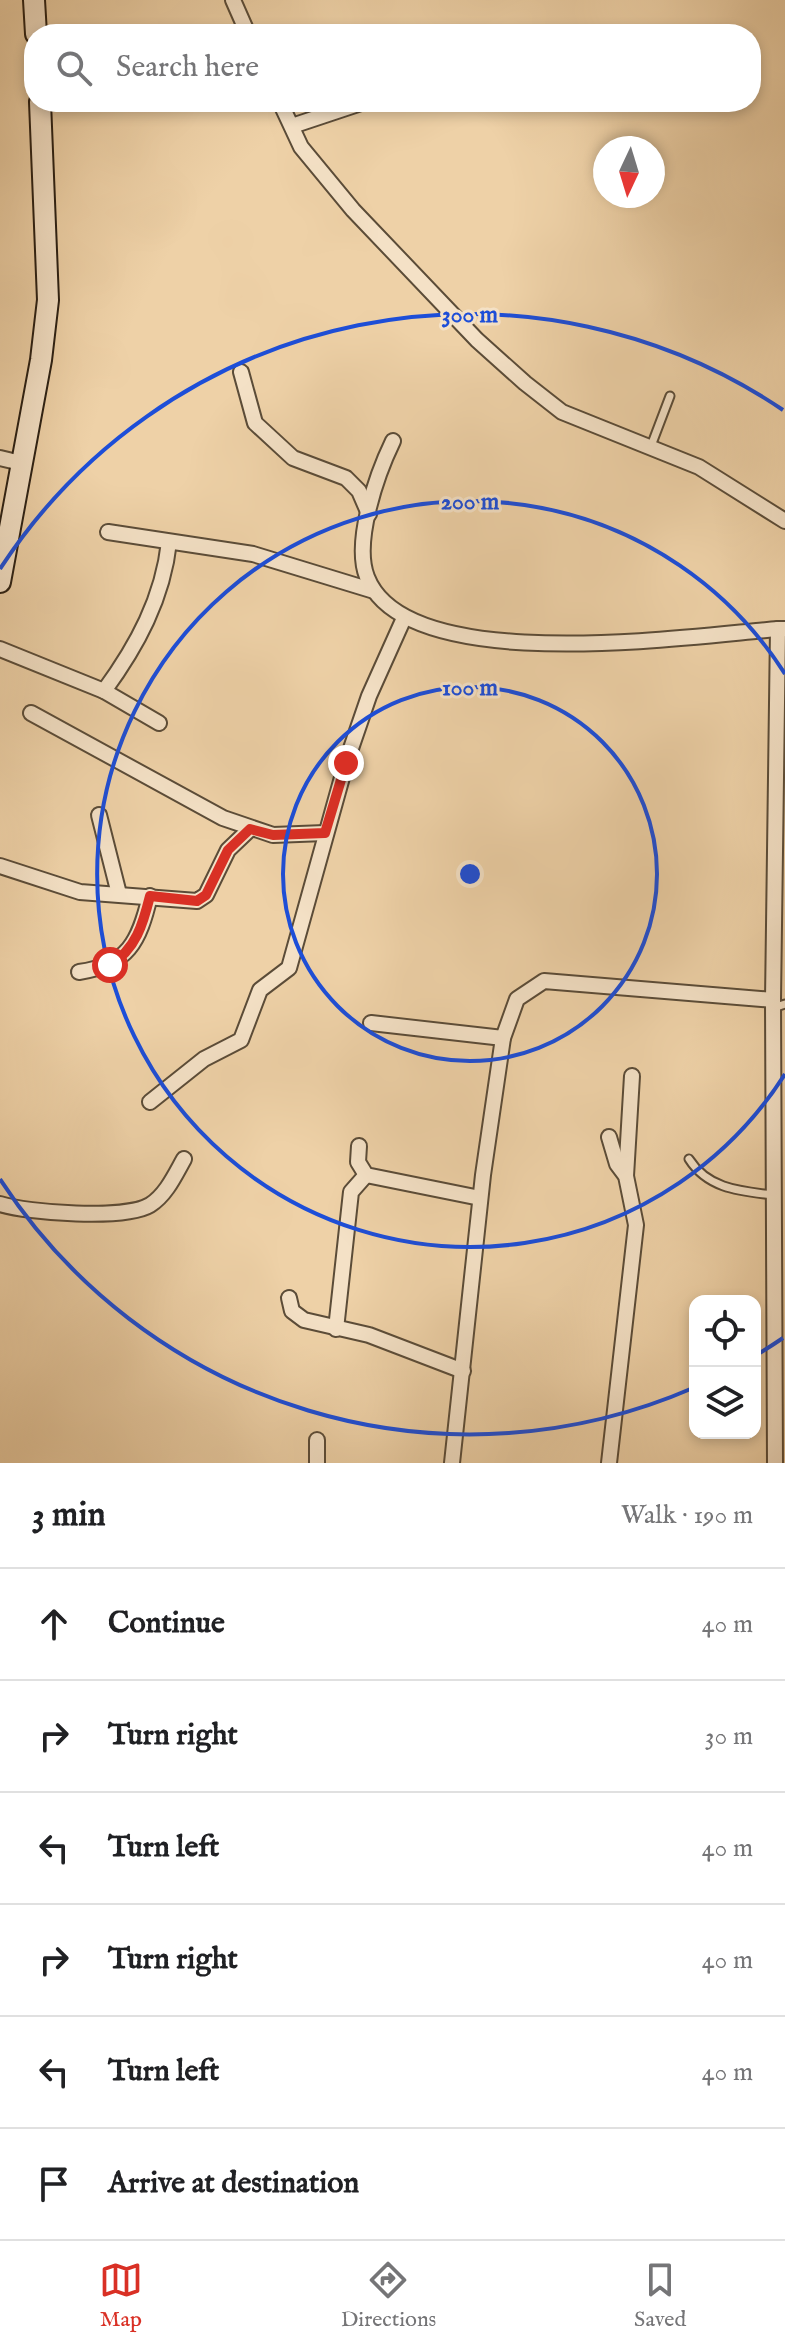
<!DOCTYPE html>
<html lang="en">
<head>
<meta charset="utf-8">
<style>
  body { margin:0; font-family:"IM FELL English",serif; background:#f6f6f6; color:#202124 }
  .controls { position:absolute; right:24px; bottom:24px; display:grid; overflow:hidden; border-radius:16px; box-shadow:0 4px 12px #0003 }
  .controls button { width:72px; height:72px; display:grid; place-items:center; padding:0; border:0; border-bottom:2px solid #e0e0e0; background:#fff; color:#202124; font:40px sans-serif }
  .compass { position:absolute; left:593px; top:136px; width:72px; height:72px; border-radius:50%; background:#fff; box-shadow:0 4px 12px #0003; rotate:184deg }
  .stop { position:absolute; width:24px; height:24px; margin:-18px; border:6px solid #d93025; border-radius:50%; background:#fff }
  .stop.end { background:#d93025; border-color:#fff; box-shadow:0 2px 8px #0008 }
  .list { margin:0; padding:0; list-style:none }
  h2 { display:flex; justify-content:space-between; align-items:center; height:104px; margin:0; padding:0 32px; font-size:34px }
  h2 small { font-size:26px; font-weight:400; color:#757577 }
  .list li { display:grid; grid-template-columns:52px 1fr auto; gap:24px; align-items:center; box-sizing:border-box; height:112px; padding:0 32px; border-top:2px solid #e0e0e0 }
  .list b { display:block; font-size:30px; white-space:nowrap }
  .list em { font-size:26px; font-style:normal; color:#757577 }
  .icon { flex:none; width:44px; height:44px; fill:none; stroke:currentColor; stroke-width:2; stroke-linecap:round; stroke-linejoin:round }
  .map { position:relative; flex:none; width:785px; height:1463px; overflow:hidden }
  .search { position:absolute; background:#fff; box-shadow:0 4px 12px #0003; left:24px; right:24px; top:24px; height:88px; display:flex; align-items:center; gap:20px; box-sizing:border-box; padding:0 28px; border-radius:32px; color:#757577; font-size:30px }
  .sheet { height:776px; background:#fff }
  nav { display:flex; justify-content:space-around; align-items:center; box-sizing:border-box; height:112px; border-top:2px solid #e0e0e0; background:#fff; font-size:22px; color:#757577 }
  nav a { display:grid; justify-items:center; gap:4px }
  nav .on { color:#d93025 }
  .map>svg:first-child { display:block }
</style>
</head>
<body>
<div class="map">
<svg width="785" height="1463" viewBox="0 0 785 1463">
  <rect width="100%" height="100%" fill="#eed1a7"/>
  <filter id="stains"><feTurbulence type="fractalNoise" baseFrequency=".0025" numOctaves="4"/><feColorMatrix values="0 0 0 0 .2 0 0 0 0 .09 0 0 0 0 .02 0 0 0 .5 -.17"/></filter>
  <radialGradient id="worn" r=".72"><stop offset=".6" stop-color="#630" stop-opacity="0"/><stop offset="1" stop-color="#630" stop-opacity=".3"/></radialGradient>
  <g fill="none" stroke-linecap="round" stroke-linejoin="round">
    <defs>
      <g id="service">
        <polyline points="651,446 670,396"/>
        <polyline points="773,1008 785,1004"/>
        <path d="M689 1159C708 1189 740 1191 773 1195"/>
      </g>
      <g id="minor">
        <polyline points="233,0 248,34"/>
        <polyline points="280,102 301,147 353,210 477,340 525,383 562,412 699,467 785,521"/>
        <polyline points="292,126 364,102"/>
        <polyline points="241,372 255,423 293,458 346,478 359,491 369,514"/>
        <path d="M393 441C377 474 353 542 367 577 406 678 690 636 778 629"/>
        <polyline points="0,458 21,463"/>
        <polyline points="108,532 253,554 374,591"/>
        <polyline points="0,649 104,691 159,723"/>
        <path d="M104 691C137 646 163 598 169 542"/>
        <polyline points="31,713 223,818 273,835 325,833"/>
        <polyline points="99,815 119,894"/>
        <polyline points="0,866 80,892 197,901 206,895 228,850 250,829"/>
        <path d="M79 972C128 965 139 942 150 896"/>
        <polyline points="371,1023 503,1038"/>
        <polyline points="150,1102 204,1059 241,1040 260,990 289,968 346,763 369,696 404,618"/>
        <polyline points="609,1137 617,1164 626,1176 636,1225 609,1463"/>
        <polyline points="359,1146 358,1162 366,1175 480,1198"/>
        <polyline points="626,1176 632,1076"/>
        <path d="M0 1204C28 1213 125 1220 150 1205 166 1195 175 1175 184 1159"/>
        <polyline points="289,1298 292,1311 304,1320 369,1335 463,1371"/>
        <polyline points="336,1329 351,1192 366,1175"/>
        <polyline points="317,1440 317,1463"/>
        <polyline points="452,1463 483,1175 503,1038 517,999 544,981 773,1000"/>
        <polyline points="775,1463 773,1000 778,629 785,629"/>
      </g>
      <g id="secondary">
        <polyline points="34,0 36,34"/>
        <polyline points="0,582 41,360 48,300 40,102"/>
      </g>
    </defs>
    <!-- service casing -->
    <use href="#service" stroke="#5b4c38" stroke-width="11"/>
    <!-- minor casing -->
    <use href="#minor" stroke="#5b4c38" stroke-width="18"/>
    <!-- secondary casing -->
    <use href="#secondary" stroke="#2a1f13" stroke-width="24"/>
    <!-- service -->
    <use href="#service" stroke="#f4e1c6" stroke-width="7"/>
    <!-- minor -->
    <use href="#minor" stroke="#f4e1c6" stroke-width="14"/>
    <!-- secondary -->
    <use href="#secondary" stroke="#f4e1c6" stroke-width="20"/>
  </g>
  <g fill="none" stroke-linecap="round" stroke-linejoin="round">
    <!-- route -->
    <path stroke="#d93025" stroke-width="10" d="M110 965C136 949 143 924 150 896L197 901 206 895 228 850 250 829 273 835 325 833 346 763"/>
  </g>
  <!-- distance rings -->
  <g fill="none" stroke="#1d4ed8" stroke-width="4">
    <circle cx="470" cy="874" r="187"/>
    <path d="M785 1074A373 373 0 1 1 785 674"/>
    <path d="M783 1338A560 560 0 0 1 758 1354M693 1388A560 560 0 0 1 0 1179M0 569A560 560 0 0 1 783 410"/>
  </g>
  <circle cx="470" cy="874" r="12" fill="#1d4ed8" stroke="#f4e1c6" stroke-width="4"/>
  <g font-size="24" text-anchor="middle" font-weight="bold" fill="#1d4ed8" stroke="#f4e1c6" stroke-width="6" stroke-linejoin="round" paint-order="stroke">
    <text x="470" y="322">300 m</text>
    <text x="470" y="509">200 m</text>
    <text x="470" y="695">100 m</text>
  </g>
  <rect width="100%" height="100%" filter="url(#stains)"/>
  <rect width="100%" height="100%" fill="url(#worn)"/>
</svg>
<div class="controls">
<button><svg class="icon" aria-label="locate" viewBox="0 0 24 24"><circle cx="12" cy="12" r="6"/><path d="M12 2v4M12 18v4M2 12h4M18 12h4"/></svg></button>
<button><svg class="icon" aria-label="layers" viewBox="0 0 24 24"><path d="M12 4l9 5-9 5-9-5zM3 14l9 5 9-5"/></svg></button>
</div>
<svg class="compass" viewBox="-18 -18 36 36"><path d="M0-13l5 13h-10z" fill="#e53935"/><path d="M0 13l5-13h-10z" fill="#757577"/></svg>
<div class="stop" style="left:110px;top:965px"></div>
<div class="stop end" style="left:346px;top:763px"></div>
<div class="search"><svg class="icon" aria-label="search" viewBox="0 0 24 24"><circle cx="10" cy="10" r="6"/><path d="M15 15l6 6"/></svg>Search here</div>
</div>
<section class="sheet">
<h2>3 min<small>Walk · 190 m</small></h2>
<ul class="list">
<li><svg class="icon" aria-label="ahead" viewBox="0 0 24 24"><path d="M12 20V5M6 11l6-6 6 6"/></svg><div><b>Continue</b></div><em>40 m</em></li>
<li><svg class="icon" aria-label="right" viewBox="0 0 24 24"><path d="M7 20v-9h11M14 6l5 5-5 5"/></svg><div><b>Turn right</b></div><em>30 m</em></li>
<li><svg class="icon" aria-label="left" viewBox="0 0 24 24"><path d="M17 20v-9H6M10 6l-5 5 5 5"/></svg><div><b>Turn left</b></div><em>40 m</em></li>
<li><svg class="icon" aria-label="right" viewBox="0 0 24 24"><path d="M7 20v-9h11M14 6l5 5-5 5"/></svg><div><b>Turn right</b></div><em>40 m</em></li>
<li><svg class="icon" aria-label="left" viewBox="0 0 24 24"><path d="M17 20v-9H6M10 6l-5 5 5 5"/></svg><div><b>Turn left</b></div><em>40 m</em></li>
<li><svg class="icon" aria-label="arrive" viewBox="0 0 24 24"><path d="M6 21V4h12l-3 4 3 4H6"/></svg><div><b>Arrive at destination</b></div></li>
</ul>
</section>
<nav>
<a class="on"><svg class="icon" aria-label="map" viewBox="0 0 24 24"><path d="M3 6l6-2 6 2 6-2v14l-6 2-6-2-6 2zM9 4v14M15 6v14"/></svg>Map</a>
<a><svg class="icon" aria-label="directions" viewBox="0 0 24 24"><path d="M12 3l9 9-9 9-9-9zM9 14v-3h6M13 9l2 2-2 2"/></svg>Directions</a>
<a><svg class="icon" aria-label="saved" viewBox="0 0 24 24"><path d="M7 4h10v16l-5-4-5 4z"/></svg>Saved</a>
</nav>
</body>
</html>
